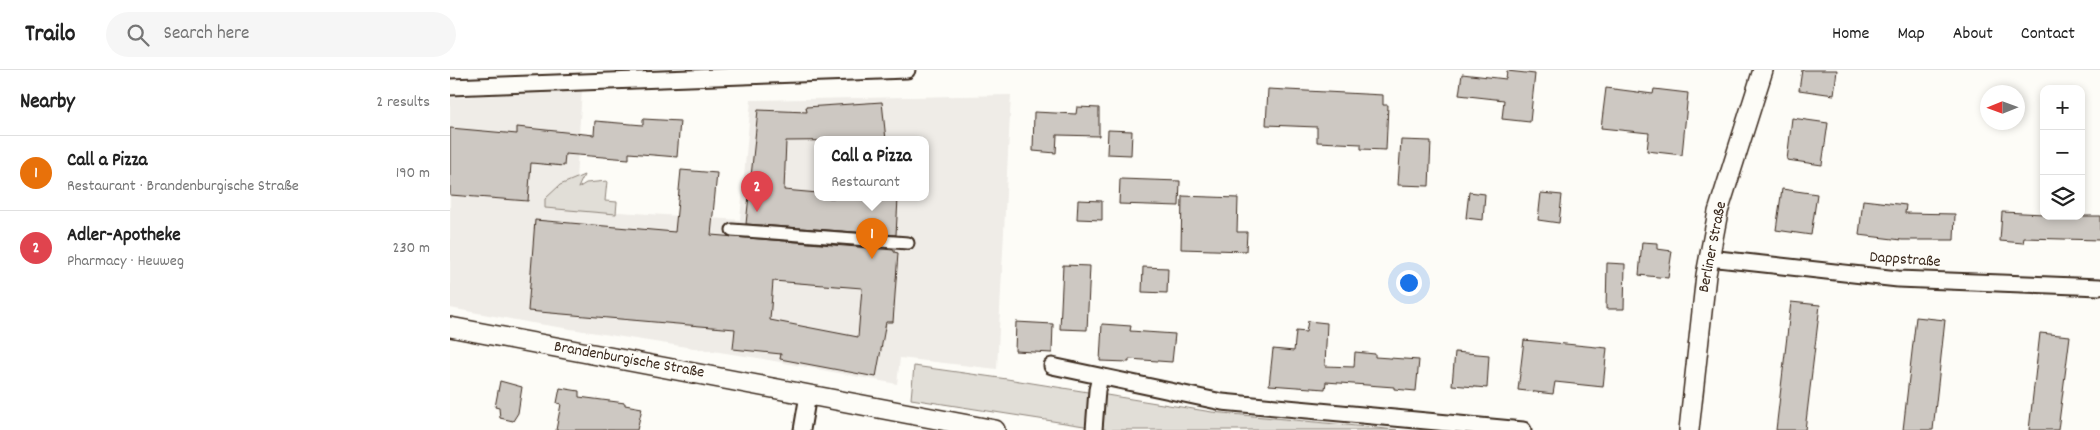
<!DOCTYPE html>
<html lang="en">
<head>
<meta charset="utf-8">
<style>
  body { margin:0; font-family:Dekko,sans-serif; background:#f6f6f6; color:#222 }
  .controls { position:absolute; right:15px; top:15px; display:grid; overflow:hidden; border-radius:10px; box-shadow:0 2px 8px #0003 }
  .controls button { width:45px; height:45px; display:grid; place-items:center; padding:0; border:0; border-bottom:1px solid #e0e0e0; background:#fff; color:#222; font:25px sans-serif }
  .compass { position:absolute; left:1530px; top:15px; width:45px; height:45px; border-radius:50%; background:#fff; box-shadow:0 2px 8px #0003; rotate:269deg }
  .you { position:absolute; left:958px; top:212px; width:18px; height:18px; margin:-12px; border:4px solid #fff; border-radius:50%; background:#1a73e8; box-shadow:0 0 0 8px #1a73e833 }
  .badge { display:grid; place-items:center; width:32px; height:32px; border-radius:50%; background:#2563eb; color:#fff; font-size:16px; font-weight:700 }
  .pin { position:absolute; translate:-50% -41px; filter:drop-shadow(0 1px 2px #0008) }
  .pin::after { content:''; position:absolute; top:26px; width:18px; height:15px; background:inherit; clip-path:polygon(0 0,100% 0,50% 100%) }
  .popup { position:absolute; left:364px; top:66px; width:115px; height:65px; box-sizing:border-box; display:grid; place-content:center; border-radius:10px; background:#fff; filter:drop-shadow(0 1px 4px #0005); font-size:16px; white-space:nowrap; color:#767676 }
  .popup b { font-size:19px; color:#222 }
  .popup::after { content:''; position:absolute; left:50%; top:100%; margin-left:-10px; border:10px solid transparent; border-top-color:#fff }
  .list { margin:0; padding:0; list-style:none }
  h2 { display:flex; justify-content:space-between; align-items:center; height:65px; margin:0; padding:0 20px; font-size:21px }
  h2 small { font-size:16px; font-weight:400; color:#767676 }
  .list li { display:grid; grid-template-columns:32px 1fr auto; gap:15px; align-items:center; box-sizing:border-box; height:75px; padding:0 20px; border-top:1px solid #e0e0e0 }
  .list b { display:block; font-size:19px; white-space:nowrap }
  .list p { margin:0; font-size:16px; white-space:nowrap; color:#767676 }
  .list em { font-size:16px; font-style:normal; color:#767676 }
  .icon { flex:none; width:28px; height:28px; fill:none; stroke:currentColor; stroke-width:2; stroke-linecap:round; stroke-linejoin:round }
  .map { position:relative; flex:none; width:1650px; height:360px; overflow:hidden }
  header { display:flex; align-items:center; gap:30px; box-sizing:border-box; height:70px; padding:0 25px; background:#fff; border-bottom:1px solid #e0e0e0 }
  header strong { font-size:24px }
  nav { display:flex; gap:28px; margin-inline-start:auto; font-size:18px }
  .search { width:350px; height:45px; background:#f6f6f6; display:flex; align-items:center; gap:12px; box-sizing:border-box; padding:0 18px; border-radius:28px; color:#767676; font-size:19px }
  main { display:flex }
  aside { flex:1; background:#fff }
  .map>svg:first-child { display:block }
</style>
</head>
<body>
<header>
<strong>Trailo</strong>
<div class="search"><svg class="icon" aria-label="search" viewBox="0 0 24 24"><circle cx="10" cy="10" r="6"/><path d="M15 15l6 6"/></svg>Search here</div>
<nav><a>Home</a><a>Map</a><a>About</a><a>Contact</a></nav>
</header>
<main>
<aside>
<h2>Nearby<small>2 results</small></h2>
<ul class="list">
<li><span class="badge" style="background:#e8710a">1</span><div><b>Call a Pizza</b><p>Restaurant · Brandenburgische Straße</p></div><em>190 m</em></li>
<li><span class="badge" style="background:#e0444e">2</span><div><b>Adler-Apotheke</b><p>Pharmacy · Heuweg</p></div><em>230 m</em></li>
</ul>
</aside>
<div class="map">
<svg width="1650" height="360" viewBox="0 0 1650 360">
  <rect width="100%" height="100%" fill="#fdfcf7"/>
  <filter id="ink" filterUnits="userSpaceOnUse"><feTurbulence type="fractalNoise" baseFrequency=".02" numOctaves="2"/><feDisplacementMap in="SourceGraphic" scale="10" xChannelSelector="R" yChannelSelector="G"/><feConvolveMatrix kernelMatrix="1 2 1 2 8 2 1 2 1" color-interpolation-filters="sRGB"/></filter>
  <g filter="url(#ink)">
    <!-- built -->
    <path fill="#efece7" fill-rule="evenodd" d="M132 20 124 139 290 150 301 30 561 25 547 299 450 288 447 314 308 288 82 253 0 238V28ZM368 70H476V128H368Z"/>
    <!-- green -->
    <g fill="#e1ded7" stroke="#8e847a">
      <polygon points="134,105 128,118 136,113 157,111 155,131 167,132 166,144 95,138 95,129 110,115"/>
      <polygon points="464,296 557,309 762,342 947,360 660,360 461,329"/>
    </g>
    <!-- building -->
    <g fill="#cdc8c2" stroke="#3b2a1e" fill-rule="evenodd">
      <polygon points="1352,0 1387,0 1384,25 1349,20"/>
      <polygon points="1057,1 1085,4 1080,52 1052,49 1054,30 1009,25 1012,4 1056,9"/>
      <polygon points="1156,18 1203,24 1204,19 1238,23 1232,85 1197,81 1199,63 1151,58"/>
      <polygon points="818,19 933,25 933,35 938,35 936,80 911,79 911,74 867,72 867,57 816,55"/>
      <polygon points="432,32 436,70 336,71 334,120 368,123 368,128 448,128 446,165 296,154 308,40 357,42 356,37"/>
      <polygon points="627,37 649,38 649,66 607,65 606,83 583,81 584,42 626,44"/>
      <polygon points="1342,48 1378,53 1372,95 1337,90"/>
      <polygon points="193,49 230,51 227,87 179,83 179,89 115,84 114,96 81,93 78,131 0,125 0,58 67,64 67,57 144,65 145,51 193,55"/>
      <polygon points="658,60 682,61 681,85 657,84"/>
      <polygon points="951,70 981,71 979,116 948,115"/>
      <path d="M231 100 267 103 261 165 444 180V182L448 183 443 252H436L426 307 330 289 331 284 283 279 285 259 78 241 85 150 225 162ZM323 211 412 218 408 267 320 250Z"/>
      <polygon points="670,109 730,111 729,136 669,134"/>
      <polygon points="1332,119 1367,124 1361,165 1326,160"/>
      <polygon points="1019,122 1035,124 1033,150 1016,148"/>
      <polygon points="1091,123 1112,125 1109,153 1088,150"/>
      <polygon points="732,126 788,128 787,162 797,162 796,181 731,179"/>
      <polygon points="628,130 652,131 652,150 627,149"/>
      <polygon points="1413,130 1456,135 1455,143 1505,144 1504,170 1452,170 1409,165"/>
      <polygon points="1552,142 1594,144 1594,146 1650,146 1650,170 1574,168 1573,173 1550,171"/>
      <polygon points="1192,172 1207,173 1207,179 1222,181 1218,208 1189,205"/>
      <polygon points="1157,193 1175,194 1174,239 1156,239"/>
      <polygon points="613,195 640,196 637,260 610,259"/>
      <polygon points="693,197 718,198 717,223 692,222"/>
      <polygon points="1341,232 1370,235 1355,360 1326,360"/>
      <polygon points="1466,247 1495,250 1483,360 1453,360"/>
      <polygon points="858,251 877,253 875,296 904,297 905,282 925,284 925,287 969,290 966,321 944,319 944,317 876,312 875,319 819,315 823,279 844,281 846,261 856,262"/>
      <polygon points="566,252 603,254 602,283 565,281"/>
      <polygon points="652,254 681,256 680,261 725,264 722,292 679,289 679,292 650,291"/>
      <polygon points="1590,263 1620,266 1608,360 1579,360"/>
      <polygon points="1074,270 1157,278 1153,317 1105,312 1103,324 1068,320"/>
      <polygon points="1005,282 1039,285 1037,318 1002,315"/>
      <polygon points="50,311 72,317 68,343 63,351 50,348 49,338 45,337"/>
      <polygon points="110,318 129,321 129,327 175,333 175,335 192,338 187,360 106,360 111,334 107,333"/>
    </g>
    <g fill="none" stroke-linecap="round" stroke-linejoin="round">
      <defs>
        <polyline id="pedestrian" points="282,160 458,173"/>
        <g id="minor">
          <polyline points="0,17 457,0"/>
          <polyline points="1259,188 1448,209 1650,217"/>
          <polyline points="602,296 772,332 1073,360"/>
          <polyline points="352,360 358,325"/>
          <polyline points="644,360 647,320 650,307"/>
        </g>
        <g id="tertiary">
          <polyline points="0,257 545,360"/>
          <polyline points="1239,360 1256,205 1268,142 1313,0"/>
        </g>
      </defs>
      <!-- pedestrian casing -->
      <use href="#pedestrian" stroke="#3b2a1e" stroke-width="15"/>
      <!-- minor casing -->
      <use href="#minor" stroke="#3b2a1e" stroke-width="19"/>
      <!-- tertiary casing -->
      <use href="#tertiary" stroke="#3b2a1e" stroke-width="22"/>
      <!-- pedestrian -->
      <use href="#pedestrian" stroke="#fdfcf7" stroke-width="11"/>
      <!-- minor -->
      <use href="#minor" stroke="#fdfcf7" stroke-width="15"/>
      <!-- tertiary -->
      <use href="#tertiary" stroke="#fdfcf7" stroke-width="19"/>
    </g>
  </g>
  <g text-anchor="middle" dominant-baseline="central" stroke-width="4" stroke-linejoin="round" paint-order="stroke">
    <!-- street labels -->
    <g font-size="16" fill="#3b2a1e" stroke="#fdfcf7">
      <text transform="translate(1263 177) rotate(-79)">Berliner Straße</text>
      <text transform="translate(1455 190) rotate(4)">Dappstraße</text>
      <text transform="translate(179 290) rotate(10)">Brandenburgische Straße</text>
    </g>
  </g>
</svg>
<div class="controls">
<button>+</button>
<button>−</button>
<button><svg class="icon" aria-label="layers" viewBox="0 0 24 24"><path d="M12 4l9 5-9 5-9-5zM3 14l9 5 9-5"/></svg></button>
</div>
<svg class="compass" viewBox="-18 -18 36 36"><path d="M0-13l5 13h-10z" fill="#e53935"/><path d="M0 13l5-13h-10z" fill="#767676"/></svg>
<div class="you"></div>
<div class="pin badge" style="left:422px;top:189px;background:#e8710a">1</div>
<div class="popup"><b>Call a Pizza</b>Restaurant</div>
<div class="pin badge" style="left:307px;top:142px;background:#e0444e">2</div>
</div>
</main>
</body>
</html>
